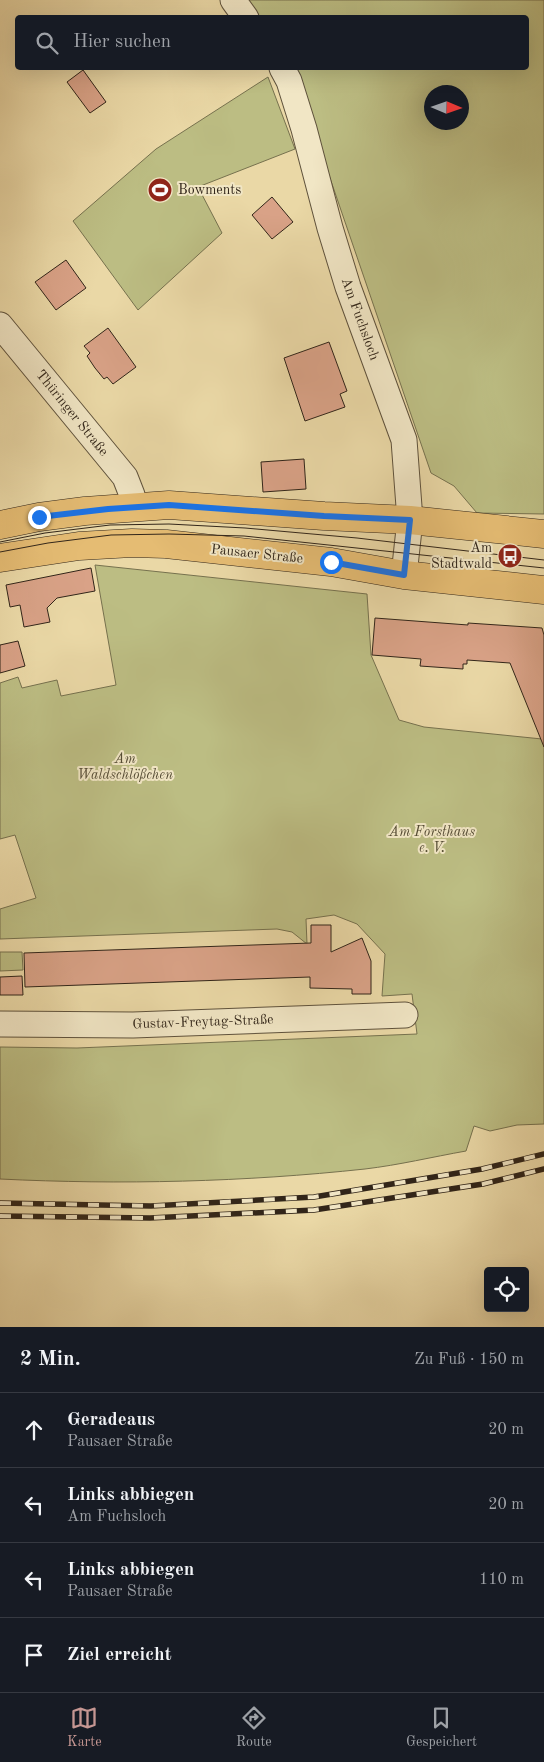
<!DOCTYPE html>
<html lang="de">
<head>
<meta charset="utf-8">
<style>
  body { margin:0; font-family:"Old Standard TT",serif; background:#242831; color:#f1f3f6 }
  .controls { position:absolute; right:15px; bottom:15px; display:grid; overflow:hidden; border-radius:5px; box-shadow:0 5px 20px #0002 }
  .controls button { width:45px; height:45px; display:grid; place-items:center; padding:0; border:0; border-bottom:1px solid #363941; background:#171b24; color:#f1f3f6; font:25px sans-serif }
  .compass { position:absolute; left:424px; top:85px; width:45px; height:45px; border-radius:50%; background:#171b24; box-shadow:0 5px 20px #0002; rotate:92deg }
  .stop { position:absolute; width:15px; height:15px; margin:-11px; border:4px solid #1a73e8; border-radius:50%; background:#fff }
  .stop.end { background:#1a73e8; border-color:#fff; box-shadow:0 1px 5px #0008 }
  .list { margin:0; padding:0; list-style:none }
  h2 { display:flex; justify-content:space-between; align-items:center; height:65px; margin:0; padding:0 20px; font-size:21px }
  h2 small { font-size:16px; font-weight:400; color:#9ea1a6 }
  .list li { display:grid; grid-template-columns:32px 1fr auto; gap:15px; align-items:center; box-sizing:border-box; height:75px; padding:0 20px; border-top:1px solid #363941 }
  .list b { display:block; font-size:19px; white-space:nowrap }
  .list p { margin:0; font-size:16px; white-space:nowrap; color:#9ea1a6 }
  .list em { font-size:16px; font-style:normal; color:#9ea1a6 }
  .icon { flex:none; width:28px; height:28px; fill:none; stroke:currentColor; stroke-width:2; stroke-linecap:round; stroke-linejoin:round }
  .map { position:relative; flex:none; width:544px; height:1327px; overflow:hidden }
  .search { position:absolute; background:#171b24; box-shadow:0 5px 20px #0002; left:15px; right:15px; top:15px; height:55px; display:flex; align-items:center; gap:12px; box-sizing:border-box; padding:0 18px; border-radius:5px; color:#9ea1a6; font-size:19px }
  .sheet { height:365px; background:#171b24 }
  nav { display:flex; justify-content:space-around; align-items:center; box-sizing:border-box; height:70px; border-top:1px solid #363941; background:#171b24; font-size:14px; color:#9ea1a6 }
  nav a { display:grid; justify-items:center; gap:2px }
  nav .on { color:#c59692 }
  .map>svg:first-child { display:block }
</style>
</head>
<body>
<div class="map">
<svg width="544" height="1327" viewBox="0 0 544 1327">
  <rect width="100%" height="100%" fill="#ead8a6"/>
  <filter id="stains"><feTurbulence type="fractalNoise" baseFrequency=".004" numOctaves="4"/><feColorMatrix values="0 0 0 0 .2 0 0 0 0 .09 0 0 0 0 .02 0 0 0 .5 -.17"/></filter>
  <radialGradient id="worn" r=".72"><stop offset=".6" stop-color="#630" stop-opacity="0"/><stop offset="1" stop-color="#630" stop-opacity=".3"/></radialGradient>
  <!-- green -->
  <g fill="#bcbd83" stroke="#76714e" fill-rule="evenodd">
    <path d="M245 0H544V514L477 513 454 486 431 473 306 108 286 68H526V18L258 17ZM432 92H462V122H432Z"/>
    <polygon points="268,77 295,149 198,187 222,233 138,310 73,221 156,149"/>
    <path d="M95 565 367 594 371 655 399 720 424 727 542 739 544 742V1124L517 1125 490 1131 474 1126 466 1151C432 1157 399 1165 365 1169 244 1182 121 1185 0 1179V1047L77 1048 417 1034 412 994 382 996 385 954 357 924 334 915 306 919 307 944 292 932 277 929 0 939V909L36 898 15 835 0 839V683L18 677 22 688 57 680 61 696 116 685Z"/>
    <polygon points="0,952 22,952 23,970 0,971"/>
  </g>
  <!-- building -->
  <g fill="#d9a287" stroke="#312519">
    <polygon points="83,70 106,102 90,113 67,82"/>
    <polygon points="272,197 293,222 272,239 252,215"/>
    <polygon points="66,260 86,288 56,310 35,282"/>
    <polygon points="108,328 136,367 113,384 107,377 104,379 95,368 87,356 90,353 84,346"/>
    <polygon points="329,342 347,391 340,394 345,407 305,421 284,358"/>
    <polygon points="304,459 306,489 263,492 261,462"/>
    <polygon points="91,568 95,591 57,598 47,608 50,622 24,627 20,605 10,607 6,585"/>
    <polygon points="375,618 468,625 468,623 542,628 544,635 544,747 510,663 467,660 467,664 463,664 463,669 420,666 421,659 372,655"/>
    <polygon points="18,641 25,666 0,673 0,645"/>
    <polygon points="311,925 331,925 331,952 362,938 371,961 371,994 352,994 352,989 310,988 310,977 25,987 24,953 311,943"/>
    <polygon points="22,976 23,995 0,995 0,977"/>
  </g>
  <g fill="none" stroke-linecap="round" stroke-linejoin="round">
    <defs>
      <g id="minor">
        <polyline points="233,0 246,18"/>
        <polyline points="282,68 289,81 304,129 330,228 348,287 404,440 410,520 404,575"/>
        <polyline points="0,325 125,477 132,495 133,507"/>
        <polyline points="0,1024 133,1025 405,1015"/>
      </g>
      <g id="major">
        <polyline points="0,525 39,517 85,511 169,505 324,516 410,520 544,534"/>
        <polyline points="0,558 79,546 132,543 166,544 331,562 404,575 544,590"/>
      </g>
    </defs>
    <!-- minor casing -->
    <use href="#minor" stroke="#5f523c" stroke-width="27"/>
    <!-- major casing -->
    <use href="#major" stroke="#312519" stroke-width="29"/>
    <!-- minor -->
    <use href="#minor" stroke="#f1e6c5" stroke-width="25"/>
    <!-- major -->
    <use href="#major" stroke="#e5bc73" stroke-width="28"/>
    <!-- tram -->
    <g stroke="#312519" stroke-width="1">
      <polyline points="0,542 45,533 110,525 169,524 245,528 357,538 544,560"/>
      <polyline points="0,552 48,543 111,535 169,534 244,536 544,568"/>
    </g>
    <defs>
      <g id="rail">
        <polyline points="0,1203 151,1206 314,1197 482,1169 544,1154"/>
        <polyline points="0,1216 150,1218 314,1210 483,1184 544,1169"/>
      </g>
    </defs>
    <!-- rail casing -->
    <use href="#rail" stroke="#312519" stroke-width="5.5"/>
    <!-- rail -->
    <use href="#rail" stroke="#f1e6c5" stroke-width="4" stroke-dasharray="11" stroke-linecap="butt"/>
  </g>
  <g fill="none" stroke-linecap="round" stroke-linejoin="round">
    <!-- route -->
    <polyline stroke="#1a73e8" stroke-width="6" points="39,517 108,509 169,505 324,516 410,520 404,575 331,562"/>
  </g>
  <!-- icons -->
  <defs>
    <symbol id="stadium-disc" viewBox="-11 -11 22 22"><circle r="9.5" fill="#8f2418" stroke="#f1e6c5"/><path d="M0-5a6.5 5 0 1 0 0 10a6.5 5 0 1 0 0-10ZM-3.5-1.8h7v3.6h-7Z" fill="#fff"/></symbol>
    <symbol id="bus-disc" viewBox="-11 -11 22 22"><circle r="9.5" fill="#8f2418" stroke="#f1e6c5"/><path d="M-5-6H5V4H4V6H2V4H-2V6H-4V4H-5ZM-3.5-4V0h7V-4ZM-3.5 1.2v1.5H-2V1.2ZM2 1.2v1.5H3.5V1.2Z" fill="#fff"/></symbol>
  </defs>
  <g fill-rule="evenodd">
    <use href="#stadium-disc" x="146" y="176" width="28" height="28"/>
    <use href="#bus-disc" x="496" y="542" width="28" height="28"/>
  </g>
  <g text-anchor="middle" dominant-baseline="central" stroke-width="4" stroke-linejoin="round" paint-order="stroke">
    <!-- poi labels -->
    <g font-size="14" fill="#312519" stroke="#f1e6c5" text-anchor="start">
      <text x="178" y="190">Bowments</text>
      <text x="492" y="548" text-anchor="end">Am<tspan x="492" dy="16">Stadtwald</tspan></text>
    </g>
    <!-- street labels -->
    <g font-size="14" fill="#312519" stroke="#f1e6c5">
      <text transform="translate(360 319) rotate(70)">Am Fuchsloch</text>
      <text transform="translate(72 413) rotate(51)">Thüringer Straße</text>
      <text transform="translate(257 554) rotate(6)">Pausaer Straße</text>
      <text transform="translate(203 1022) rotate(-2)">Gustav-Freytag-Straße</text>
    </g>
    <!-- park labels -->
    <g font-size="14" font-style="italic" fill="#544b34" stroke="#f1e6c5">
      <text x="125" y="759">Am<tspan x="125" dy="16">Waldschlößchen</tspan></text>
      <text x="432" y="832">Am Forsthaus<tspan x="432" dy="16">e. V.</tspan></text>
    </g>
  </g>
  <rect width="100%" height="100%" filter="url(#stains)"/>
  <rect width="100%" height="100%" fill="url(#worn)"/>
</svg>
<div class="controls">
<button><svg class="icon" aria-label="locate" viewBox="0 0 24 24"><circle cx="12" cy="12" r="6"/><path d="M12 2v4M12 18v4M2 12h4M18 12h4"/></svg></button>
</div>
<svg class="compass" viewBox="-18 -18 36 36"><path d="M0-13l5 13h-10z" fill="#e53935"/><path d="M0 13l5-13h-10z" fill="#9ea1a6"/></svg>
<div class="stop" style="left:331px;top:562px"></div>
<div class="stop end" style="left:39px;top:517px"></div>
<div class="search"><svg class="icon" aria-label="search" viewBox="0 0 24 24"><circle cx="10" cy="10" r="6"/><path d="M15 15l6 6"/></svg>Hier suchen</div>
</div>
<section class="sheet">
<h2>2 Min.<small>Zu Fuß · 150 m</small></h2>
<ul class="list">
<li><svg class="icon" aria-label="ahead" viewBox="0 0 24 24"><path d="M12 20V5M6 11l6-6 6 6"/></svg><div><b>Geradeaus</b><p>Pausaer Straße</p></div><em>20 m</em></li>
<li><svg class="icon" aria-label="left" viewBox="0 0 24 24"><path d="M17 20v-9H6M10 6l-5 5 5 5"/></svg><div><b>Links abbiegen</b><p>Am Fuchsloch</p></div><em>20 m</em></li>
<li><svg class="icon" aria-label="left" viewBox="0 0 24 24"><path d="M17 20v-9H6M10 6l-5 5 5 5"/></svg><div><b>Links abbiegen</b><p>Pausaer Straße</p></div><em>110 m</em></li>
<li><svg class="icon" aria-label="arrive" viewBox="0 0 24 24"><path d="M6 21V4h12l-3 4 3 4H6"/></svg><div><b>Ziel erreicht</b></div></li>
</ul>
</section>
<nav>
<a class="on"><svg class="icon" aria-label="map" viewBox="0 0 24 24"><path d="M3 6l6-2 6 2 6-2v14l-6 2-6-2-6 2zM9 4v14M15 6v14"/></svg>Karte</a>
<a><svg class="icon" aria-label="directions" viewBox="0 0 24 24"><path d="M12 3l9 9-9 9-9-9zM9 14v-3h6M13 9l2 2-2 2"/></svg>Route</a>
<a><svg class="icon" aria-label="saved" viewBox="0 0 24 24"><path d="M7 4h10v16l-5-4-5 4z"/></svg>Gespeichert</a>
</nav>
</body>
</html>
